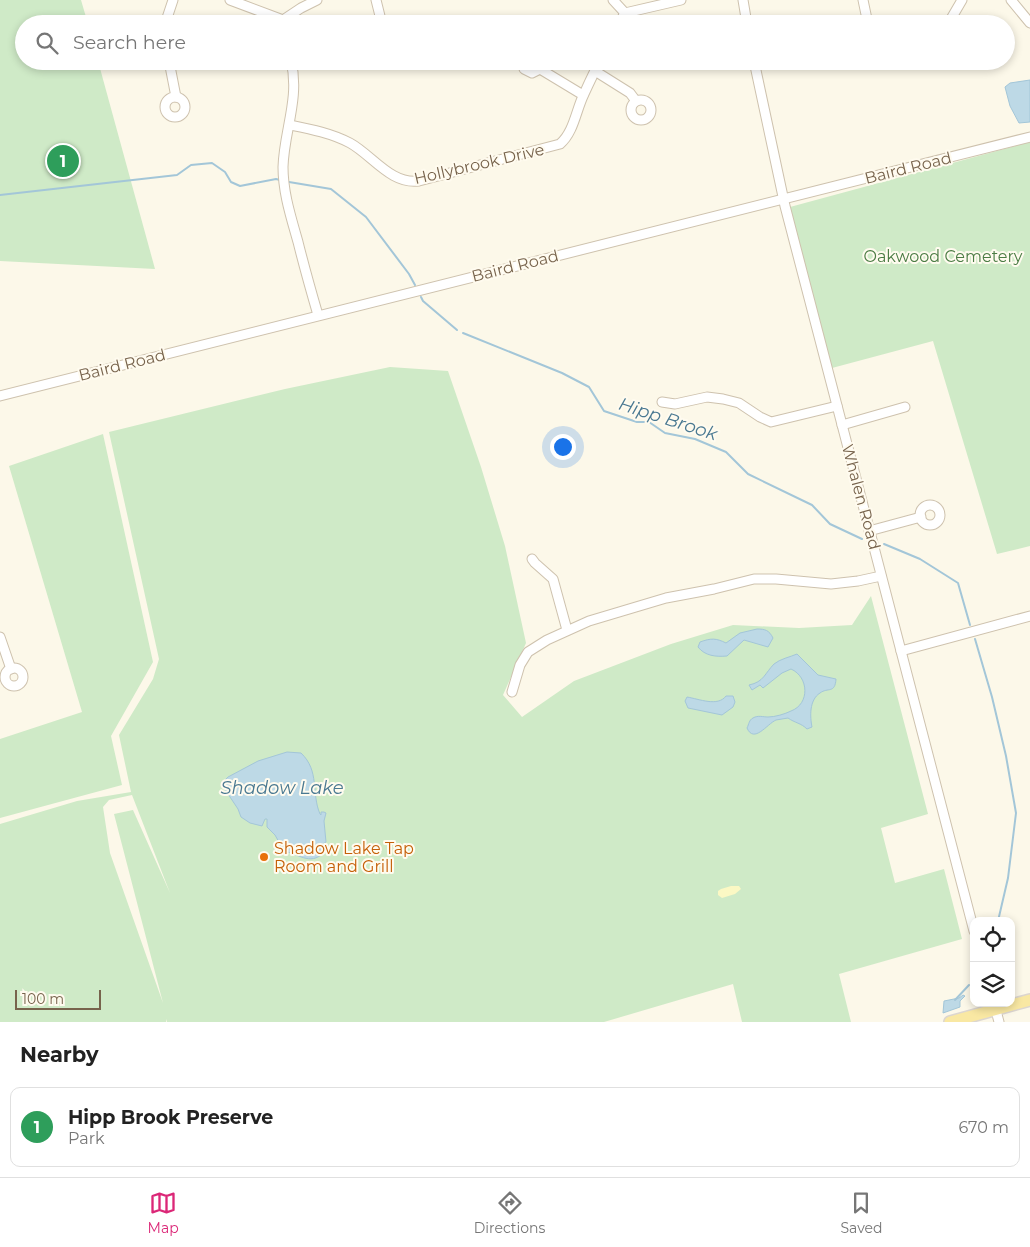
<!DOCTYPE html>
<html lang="en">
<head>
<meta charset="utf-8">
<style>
  body { margin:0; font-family:Montserrat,sans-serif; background:#f2f2f2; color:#222 }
  .controls { position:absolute; right:15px; bottom:15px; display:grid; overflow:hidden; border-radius:10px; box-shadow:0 2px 8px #0003 }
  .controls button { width:45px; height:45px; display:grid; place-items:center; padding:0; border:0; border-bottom:1px solid #e0e0e0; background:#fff; color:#222; font:25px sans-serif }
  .scale { position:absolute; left:15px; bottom:12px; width:86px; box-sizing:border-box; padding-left:5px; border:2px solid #77634c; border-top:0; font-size:14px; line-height:18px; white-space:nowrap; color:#77634c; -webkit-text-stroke:4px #fffbef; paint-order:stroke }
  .you { position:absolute; left:562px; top:446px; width:18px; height:18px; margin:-12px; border:4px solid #fff; border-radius:50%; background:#1a73e8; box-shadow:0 0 0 8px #1a73e833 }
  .badge { display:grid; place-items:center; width:32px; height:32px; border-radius:50%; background:#db2777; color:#fff; font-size:16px; font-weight:700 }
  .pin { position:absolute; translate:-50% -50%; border:2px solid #fff; box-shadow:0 1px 5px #0006 }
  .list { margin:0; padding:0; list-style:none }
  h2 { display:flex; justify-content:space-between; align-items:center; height:65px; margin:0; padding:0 20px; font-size:21px }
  h2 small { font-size:16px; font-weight:400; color:#767676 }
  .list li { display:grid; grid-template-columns:32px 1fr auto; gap:15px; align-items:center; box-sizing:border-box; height:80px; margin:0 10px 10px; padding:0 10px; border:1px solid #e0e0e0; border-radius:10px }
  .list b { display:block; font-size:19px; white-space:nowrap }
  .list p { margin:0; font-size:16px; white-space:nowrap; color:#767676 }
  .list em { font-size:16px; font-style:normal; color:#767676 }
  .icon { flex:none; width:28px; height:28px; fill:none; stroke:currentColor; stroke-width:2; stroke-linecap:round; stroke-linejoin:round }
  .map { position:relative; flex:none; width:1030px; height:1022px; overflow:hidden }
  .search { position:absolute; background:#fff; box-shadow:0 2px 8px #0003; left:15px; right:15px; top:15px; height:55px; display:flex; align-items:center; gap:12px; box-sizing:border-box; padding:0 18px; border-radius:28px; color:#767676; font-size:19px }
  .sheet { height:155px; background:#fff }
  nav { display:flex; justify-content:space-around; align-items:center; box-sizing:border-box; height:70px; border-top:1px solid #e0e0e0; background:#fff; font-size:14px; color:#767676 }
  nav a { display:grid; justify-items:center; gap:2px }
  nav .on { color:#db2777 }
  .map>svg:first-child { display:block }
</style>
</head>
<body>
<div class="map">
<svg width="1030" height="1022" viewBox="0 0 1030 1022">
  <rect width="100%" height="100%" fill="#fcf8e9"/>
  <!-- green -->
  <g fill="#cfeac7" fill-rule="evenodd">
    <polygon points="0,0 81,0 88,24 24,24 24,61 98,61 155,269 0,261"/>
    <polygon points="1030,142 1030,546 997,554 933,341 832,368 790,207"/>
    <path d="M390 367 448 371 481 467 505 546 526 643 503 695 522 717 574 681 671 644 733 625 799 628 852 625 871 596 928 814 881 828 895 883 944 869 962 939 839 974 851 1022H742L733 984 604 1022H167V1019L166 1022H0V824L77 801 131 792 119 735 153 679 159 659 109 432 285 389ZM132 795 170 893 133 810 114 814 163 1003 110 853 103 807 109 800Z"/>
    <polygon points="103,434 153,662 111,736 122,785 0,818 0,739 82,712 9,466"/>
  </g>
  <!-- sand -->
  <polygon fill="#fbf8c4" points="731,886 739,886 741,889 735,894 722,898 718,895 718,891 721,889"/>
  <!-- water -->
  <g fill="#bdd9e6" stroke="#a3c6d8">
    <polygon points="1030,80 1030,122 1019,123 1010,106 1005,87 1010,83"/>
    <path d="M757 629C765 629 769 630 773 638L768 647 744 640 727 656C716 657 705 656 698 647L700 642C711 638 716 638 726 643L740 633Z"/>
    <path d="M797 654 818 675 836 679C835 694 828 687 820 693 809 700 810 717 812 727L807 729C801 723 795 723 788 718 784 719 780 719 776 720 767 724 754 744 747 728 749 724 749 720 753 718 758 715 763 717 768 717 775 717 785 714 791 711 810 704 809 677 791 669L782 673 763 688 760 685 752 690 749 685C764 682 765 673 774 664 780 659 790 657 797 654Z"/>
    <path d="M726 696H733L735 702 733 707 722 715 688 708 685 701 687 697C699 699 718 707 726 696Z"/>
    <path d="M287 752 301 753C320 771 311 793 320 814L321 815V812H324L326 813 324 821 326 842 323 844 327 847 326 850C312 867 301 855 284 851L275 835 267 827V819H265L262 826 250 823 241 817 238 809 226 791 225 780 228 777 258 761Z"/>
    <polygon points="963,995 965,996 960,1001 960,1007 943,1013 944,1001 959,998"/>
  </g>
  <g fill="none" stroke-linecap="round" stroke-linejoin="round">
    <!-- stream -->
    <g stroke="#a3c6d8" stroke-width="2">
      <polyline points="289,182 331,189 366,217 409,274 415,285"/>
      <polyline points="0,195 177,175 191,165 212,163 225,172 231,182 240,186 276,179 280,180"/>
      <polyline points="421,297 423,301 457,330"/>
      <polyline points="463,333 562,373 589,387 604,411 637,422 649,422 665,433 695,439 726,452 748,474 812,505 830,524 862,539"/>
      <polyline points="884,544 920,559 958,583 970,625"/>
      <polyline points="975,639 992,697 1006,756 1016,813 1008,878 998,921"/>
      <polyline points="955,1000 969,985"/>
    </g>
    <defs>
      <g id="minor">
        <polyline points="230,0 283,20"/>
        <polyline points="376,0 382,24"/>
        <polyline points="613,0 625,13"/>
        <polyline points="743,0 747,24"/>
        <polyline points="863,0 868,24"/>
        <polyline points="1011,0 1030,23"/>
        <polyline points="165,24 173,0"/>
        <polyline points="283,24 283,20 301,8 317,0"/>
        <polyline points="619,24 625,13 681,0"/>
        <polyline points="948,24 962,0"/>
        <polyline points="169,61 176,97"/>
        <path d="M291 61C300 98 284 131 283 167 283 193 291 217 298 242 304 266 311 291 318 315"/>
        <polyline points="522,61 524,69 532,73 540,69 542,61"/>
        <polyline points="754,61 785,206 974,931"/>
        <polyline points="870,61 877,61"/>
        <polyline points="540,69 583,95"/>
        <polyline points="595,71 630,93 636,101"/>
        <circle cx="175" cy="107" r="10"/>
        <circle cx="641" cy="110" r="10"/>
        <path d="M290 125C310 129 331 133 350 143 372 155 391 185 419 181L560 144C574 132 576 110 584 94 589 83 594 72 600 61"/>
        <polyline points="0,396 1030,137"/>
        <polyline points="662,402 675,404 707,397 723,399 739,403 760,417 771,422 837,406"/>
        <polyline points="842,425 905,407"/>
        <circle cx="930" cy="515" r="10"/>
        <polyline points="869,531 921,517"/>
        <polyline points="532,559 535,563 553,579 567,630"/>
        <polyline points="0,637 11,669"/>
        <polyline points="901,651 1030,616"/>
        <circle cx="14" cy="677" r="9"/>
        <polyline points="512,692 520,665 528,652 547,640 589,621 666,598 714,589 754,579 776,579 831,584 858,581 881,576"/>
        <polyline points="994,1003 999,1022"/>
      </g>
      <polyline id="major" points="950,1022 1030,1000"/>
    </defs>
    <!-- minor casing -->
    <use href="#minor" stroke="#cec2ae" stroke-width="11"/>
    <!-- major casing -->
    <use href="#major" stroke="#dcd6d0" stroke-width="14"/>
    <!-- minor -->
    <use href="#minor" stroke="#fff" stroke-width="9"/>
    <!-- major -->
    <use href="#major" stroke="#f9e8a3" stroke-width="11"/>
  </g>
  <!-- markers -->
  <circle fill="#e8710a" stroke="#fffbef" stroke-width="2" cx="264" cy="857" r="5"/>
  <g text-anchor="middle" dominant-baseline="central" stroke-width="4" stroke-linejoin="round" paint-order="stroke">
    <!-- street labels -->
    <g font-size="16" fill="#77634c" stroke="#fffbef">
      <text transform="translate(479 164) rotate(-13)">Hollybrook Drive</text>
      <text transform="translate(908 168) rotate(-14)">Baird Road</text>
      <text transform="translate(515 266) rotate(-14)">Baird Road</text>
      <text transform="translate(122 365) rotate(-14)">Baird Road</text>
      <text transform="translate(861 497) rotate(75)">Whalen Road</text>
    </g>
    <!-- park labels -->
    <g font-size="16" fill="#4b7c44" stroke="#fffbef">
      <text x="943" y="256">Oakwood Cemetery</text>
    </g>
    <!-- food labels -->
    <g font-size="16" fill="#c56008" stroke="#fffbef" text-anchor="start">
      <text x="274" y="848">Shadow Lake Tap<tspan x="274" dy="18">Room and Grill</tspan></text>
    </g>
    <!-- water labels -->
    <g font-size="18" font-style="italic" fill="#497891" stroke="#fffbef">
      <text transform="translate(668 419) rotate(18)">Hipp Brook</text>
      <text x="282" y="788">Shadow Lake</text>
    </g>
  </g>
</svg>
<div class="controls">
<button><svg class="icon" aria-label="locate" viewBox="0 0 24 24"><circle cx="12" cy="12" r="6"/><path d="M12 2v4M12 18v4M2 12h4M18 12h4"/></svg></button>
<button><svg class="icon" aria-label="layers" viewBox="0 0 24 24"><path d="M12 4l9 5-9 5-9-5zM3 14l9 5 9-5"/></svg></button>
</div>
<div class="scale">100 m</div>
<div class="you"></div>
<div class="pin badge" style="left:63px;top:161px;background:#2e9e5b">1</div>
<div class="search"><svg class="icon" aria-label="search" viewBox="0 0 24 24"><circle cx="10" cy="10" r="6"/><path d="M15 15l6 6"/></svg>Search here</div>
</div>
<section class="sheet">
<h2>Nearby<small></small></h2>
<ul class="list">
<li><span class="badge" style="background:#2e9e5b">1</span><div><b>Hipp Brook Preserve</b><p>Park</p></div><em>670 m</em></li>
</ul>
</section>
<nav>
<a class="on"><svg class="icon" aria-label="map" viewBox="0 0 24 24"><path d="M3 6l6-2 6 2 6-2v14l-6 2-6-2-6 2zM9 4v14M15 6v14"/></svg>Map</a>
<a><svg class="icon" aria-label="directions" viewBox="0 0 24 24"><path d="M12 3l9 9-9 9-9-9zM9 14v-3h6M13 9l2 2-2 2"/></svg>Directions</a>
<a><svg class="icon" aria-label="saved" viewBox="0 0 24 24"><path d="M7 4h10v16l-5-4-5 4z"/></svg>Saved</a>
</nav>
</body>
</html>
